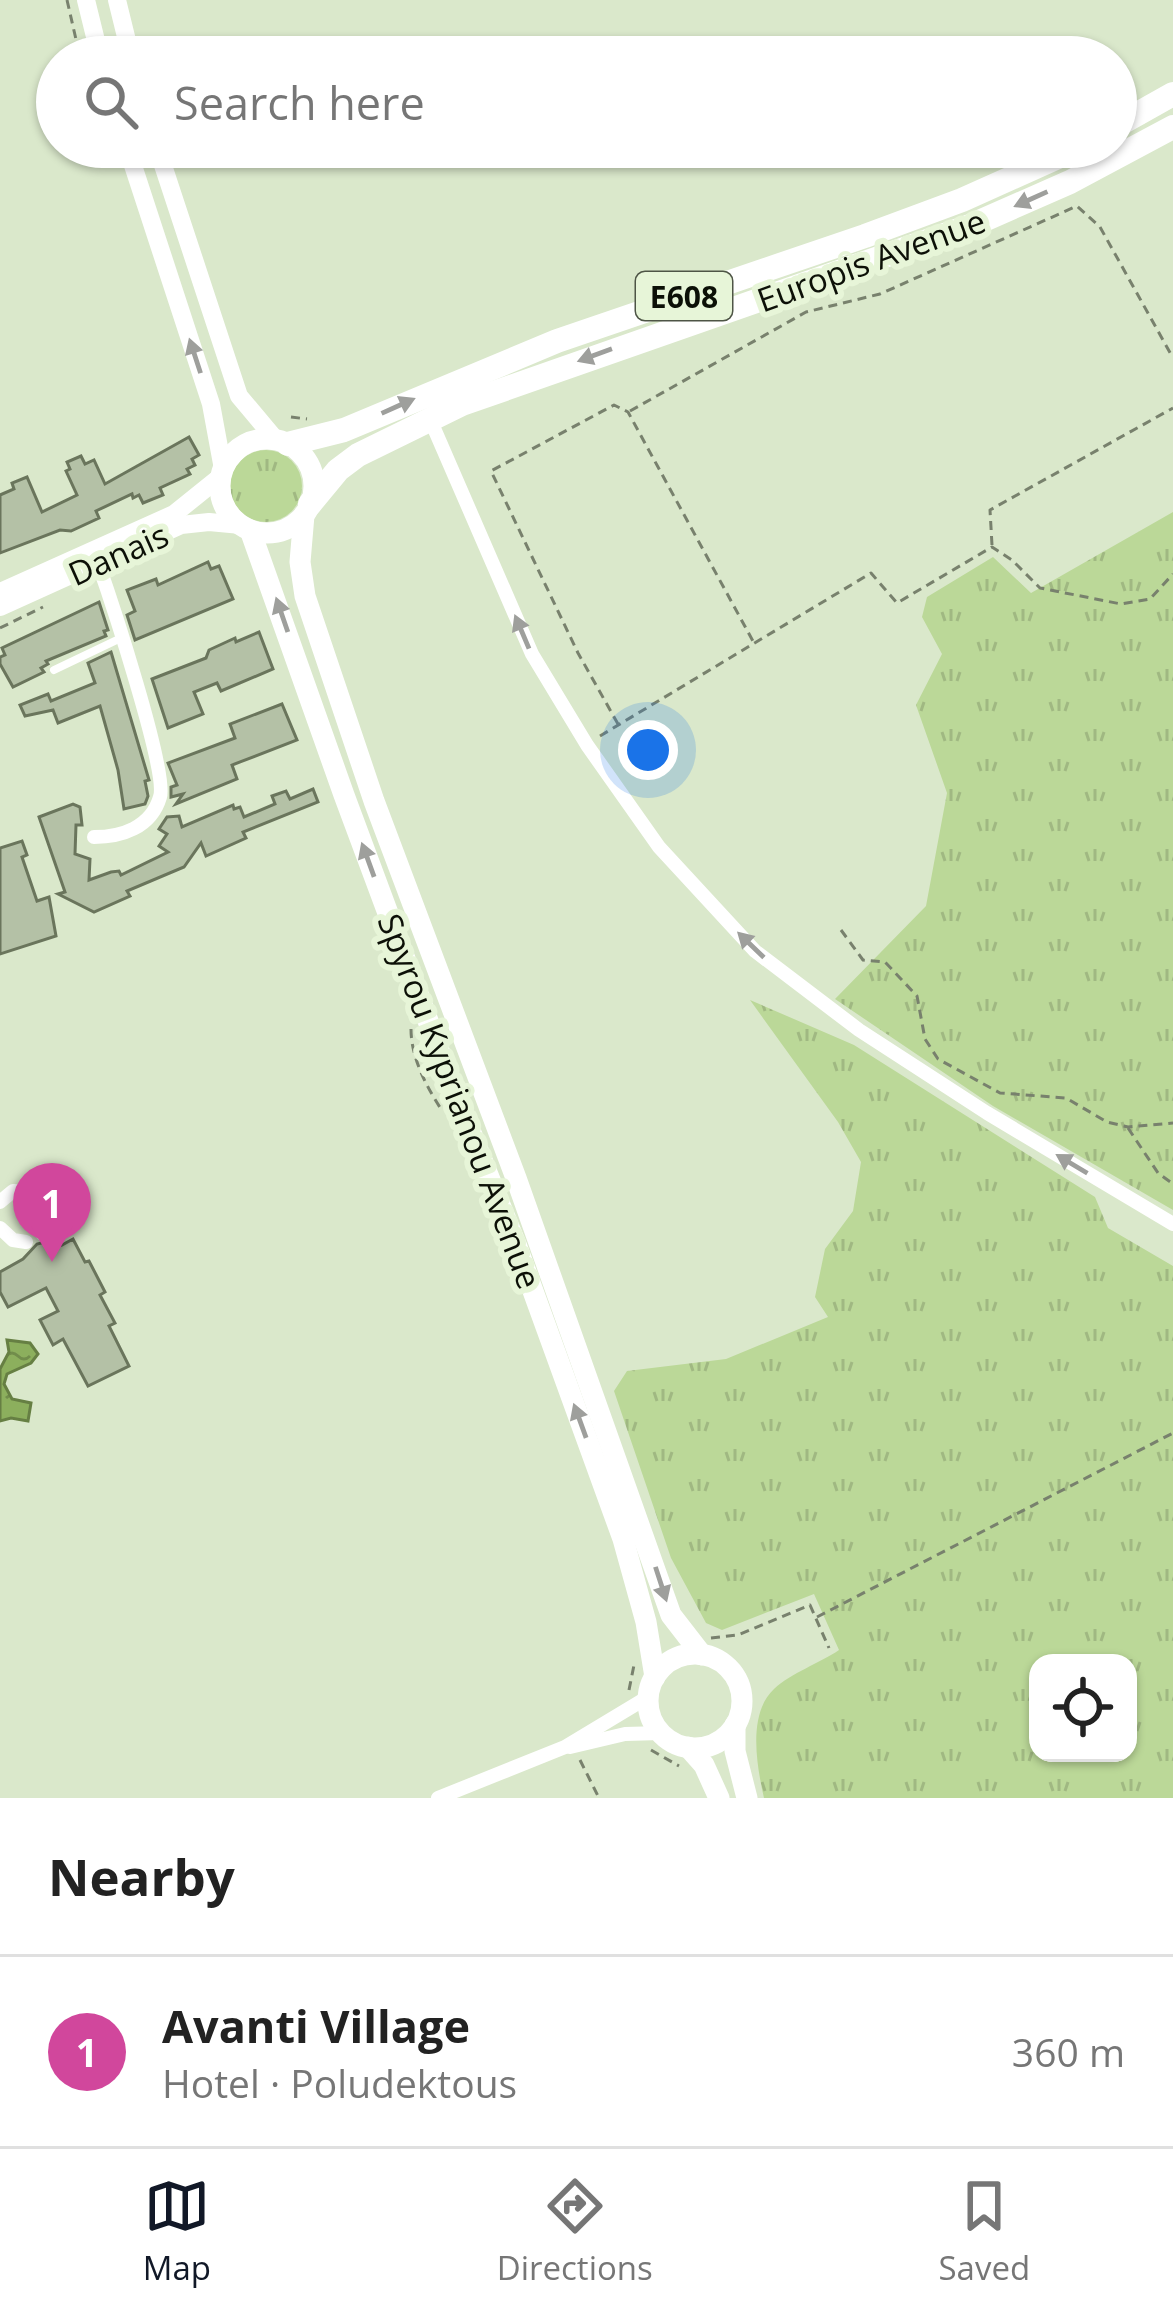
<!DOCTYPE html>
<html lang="en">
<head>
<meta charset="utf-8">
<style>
  body { margin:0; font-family:"Open Sans",sans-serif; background:#f2f2f2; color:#222 }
  .controls { position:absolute; right:36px; bottom:36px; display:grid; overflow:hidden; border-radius:24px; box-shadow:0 3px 9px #0004 }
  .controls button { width:108px; height:108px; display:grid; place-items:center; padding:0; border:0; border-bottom:3px solid #e0e0e0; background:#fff; color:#222; font:60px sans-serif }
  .you { position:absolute; left:648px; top:750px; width:42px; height:42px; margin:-30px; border:9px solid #fff; border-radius:50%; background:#1a73e8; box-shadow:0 0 0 18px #1a73e833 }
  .badge { display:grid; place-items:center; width:78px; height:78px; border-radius:50%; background:#111827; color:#fff; font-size:39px; font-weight:700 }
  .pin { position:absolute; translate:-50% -99px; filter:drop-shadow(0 3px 6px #0008) }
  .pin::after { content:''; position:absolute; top:63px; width:42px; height:36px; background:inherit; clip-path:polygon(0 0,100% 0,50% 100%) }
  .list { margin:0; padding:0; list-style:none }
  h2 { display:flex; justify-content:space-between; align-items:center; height:156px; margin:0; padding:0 48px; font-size:51px }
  h2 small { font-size:39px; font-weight:400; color:#767676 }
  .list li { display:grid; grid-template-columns:78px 1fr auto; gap:36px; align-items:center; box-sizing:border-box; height:192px; padding:0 48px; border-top:3px solid #e0e0e0 }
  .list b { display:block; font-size:45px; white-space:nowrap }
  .list p { margin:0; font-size:39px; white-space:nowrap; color:#767676 }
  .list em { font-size:39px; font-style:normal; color:#767676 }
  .icon { flex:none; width:66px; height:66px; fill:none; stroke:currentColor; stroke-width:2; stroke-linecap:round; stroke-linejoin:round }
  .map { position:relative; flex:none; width:1173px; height:1798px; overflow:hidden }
  .search { position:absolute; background:#fff; box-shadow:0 3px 9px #0004; left:36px; right:36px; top:36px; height:132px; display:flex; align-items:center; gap:30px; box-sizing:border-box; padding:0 42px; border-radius:66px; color:#767676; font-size:45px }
  .sheet { height:348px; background:#fff }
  nav { display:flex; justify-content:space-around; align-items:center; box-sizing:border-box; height:168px; border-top:3px solid #e0e0e0; background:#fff; font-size:33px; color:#767676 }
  nav a { display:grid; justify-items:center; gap:6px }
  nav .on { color:#111827 }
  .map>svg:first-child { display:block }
</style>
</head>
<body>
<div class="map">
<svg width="1173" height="1798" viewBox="0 0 1173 1798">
  <defs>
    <pattern id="grass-tufts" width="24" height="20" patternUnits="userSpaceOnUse" patternTransform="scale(3)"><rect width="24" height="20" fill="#bbd898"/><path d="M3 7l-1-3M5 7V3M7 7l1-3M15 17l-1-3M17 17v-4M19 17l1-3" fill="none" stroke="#a0b882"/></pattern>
    <pattern id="water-ripples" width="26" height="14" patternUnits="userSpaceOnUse" patternTransform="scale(3)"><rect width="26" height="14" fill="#8caf5d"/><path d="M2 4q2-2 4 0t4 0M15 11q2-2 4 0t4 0" fill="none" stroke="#718d4b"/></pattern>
  </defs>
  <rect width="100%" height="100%" fill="#dae8cb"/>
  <!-- grass -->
  <g fill="url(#grass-tufts)" fill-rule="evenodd">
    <circle cx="266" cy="486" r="36"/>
    <polygon points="1173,512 1173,1210 993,1106 835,999 926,906 947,793 916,705 942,654 922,617 927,597 993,557 1031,593"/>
    <path d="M750 1000 854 1045 1095 1197 1108 1228 1173 1266V1798H764C757 1767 747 1714 774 1689 791 1673 820 1663 839 1650L814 1594 722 1630 706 1623 671 1558 614 1391 627 1371 726 1359 828 1317 815 1297 825 1249 853 1211 861 1162 838 1122ZM1038 1663H1128V1753H1038Z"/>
  </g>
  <!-- water -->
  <polygon fill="url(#water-ripples)" stroke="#667f43" stroke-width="3" points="7,1340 30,1343 38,1354 31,1363 7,1374 4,1384 12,1399 31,1403 28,1421 11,1418 0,1421 0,1369 9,1352"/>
  <!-- building -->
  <g fill="#b4c1a6" stroke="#6a755c" stroke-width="3">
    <polygon points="189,437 199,455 192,459 195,465 187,469 190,474 160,488 163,495 143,503 139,495 133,498 132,494 96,511 99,518 71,531 60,530 0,553 0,495 14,489 12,483 27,477 42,512 77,495 66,471 70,469 67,462 81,456 85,464 94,460 105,484"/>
    <polygon points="208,562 211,569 219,566 233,599 135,640 127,615 135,611 127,590 156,579 158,585"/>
    <polygon points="99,602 108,630 104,631 106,636 46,661 48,664 41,668 44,672 13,687 0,664 0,657 5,655 2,648"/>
    <polygon points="259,632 273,669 221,691 217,683 194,692 203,714 168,728 152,679 206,658 209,650 235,638 236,642"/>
    <polygon points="111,652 149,780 145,781 148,796 145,804 124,809 118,770 100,706 58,723 53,710 25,716 20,705 48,694 51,701 95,683 88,663"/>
    <polygon points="282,704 297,740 232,765 237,779 176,804 183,794 171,797 171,787 177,785 168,763 235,738 230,724"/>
    <polygon points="313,789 318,802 243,832 246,838 206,856 201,843 184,867 127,891 130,896 94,912 58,894 65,892 39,817 73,804 80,807 82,825 76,825 75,854 90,859 89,880 111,872 119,871 121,875 168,852 159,846 167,834 159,829 167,817 179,816 182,827 233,805 234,809 240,807 244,817 275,804 272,796 286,791 290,799"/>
    <polygon points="22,841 27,855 22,857 37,901 49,897 56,936 0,954 0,848"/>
    <polygon points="58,1239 62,1245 73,1239 85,1262 89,1261 105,1292 100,1295 115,1323 109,1326 129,1366 88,1386 63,1339 53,1345 40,1320 58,1311 46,1288 8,1307 0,1292 0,1272 23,1259 37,1244"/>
  </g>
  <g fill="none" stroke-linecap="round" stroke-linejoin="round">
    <!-- path -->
    <g stroke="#78816d" stroke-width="3" stroke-dasharray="9 6" stroke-linecap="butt">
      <polyline points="67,0 80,57"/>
      <polyline points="630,411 806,312 880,294 1077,206 1100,227 1173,358"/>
      <polyline points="291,417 307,419"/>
      <polyline points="992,545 990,510 1173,408"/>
      <polyline points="0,628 43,607"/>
      <polyline points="618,724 578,653 491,471 614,405 628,412 754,643"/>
      <polyline points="600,736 871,573 897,603 992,547 1012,560 1040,588 1121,604 1150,599 1173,574"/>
      <polyline points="841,930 863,960 885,962 917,996 925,1039 938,1059 1000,1093 1066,1098 1107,1122 1128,1127 1173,1123"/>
      <path d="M411 1029C411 1057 426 1086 441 1109"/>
      <polyline points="1128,1128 1158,1173 1173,1184"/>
      <polyline points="817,1617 1173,1433"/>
      <polyline points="711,1638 738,1635 810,1605 829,1648"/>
      <polyline points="629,1690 634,1665"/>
      <polyline points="651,1750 679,1766"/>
      <polyline points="580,1760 599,1798"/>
    </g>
    <!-- lane -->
    <polyline stroke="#fff" stroke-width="8" points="54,670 121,638"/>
    <!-- street -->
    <g stroke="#fff" stroke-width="14">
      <polyline points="430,419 532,654 587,745 659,847 755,951 859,1030 987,1113 1173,1224"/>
      <path d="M94 837C121 837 151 828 160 797 168 772 110 597 98 563"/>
      <polyline points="0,1202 13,1191 37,1193 50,1213 42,1234"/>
      <polyline points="0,1228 13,1240 26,1242"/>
      <polyline points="570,1747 625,1734 661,1733"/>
      <polyline points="438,1798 565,1747 648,1697"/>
    </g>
    <!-- secondary -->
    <g stroke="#fff" stroke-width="18">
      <polyline points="86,0 100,57"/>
      <polyline points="117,0 131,57"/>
      <polyline points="127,147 211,404 223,469"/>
      <polyline points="157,147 239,396 276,440"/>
      <polyline points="0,592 174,514 220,477"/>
      <polyline points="0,607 181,525 209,522 241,525"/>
    </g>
    <!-- primary -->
    <g stroke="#fff" stroke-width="21">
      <circle cx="267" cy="486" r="47"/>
      <polyline points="304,515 300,562 305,596 374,801 516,1178 671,1615 702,1655"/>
      <polyline points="250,530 344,795 453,1088 517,1247 623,1539 646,1622 655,1677"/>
      <circle cx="695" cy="1701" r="47"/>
      <polyline points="735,1725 735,1751 747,1798"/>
      <polyline points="688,1747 704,1765 719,1798"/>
    </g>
    <!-- highway -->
    <g stroke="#fff" stroke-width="24">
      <polyline points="1116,126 1173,94"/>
      <polyline points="288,444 344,430 557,341 865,236 962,200 1080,147"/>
      <polyline points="310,504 338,470 358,455 462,404 970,226 1070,182 1173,127"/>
    </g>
  </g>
  <!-- one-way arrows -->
  <defs><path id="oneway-solid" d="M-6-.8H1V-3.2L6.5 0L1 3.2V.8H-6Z" transform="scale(3)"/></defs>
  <g fill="#9e9f9c">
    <use href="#oneway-solid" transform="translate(1031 199) rotate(156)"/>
    <use href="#oneway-solid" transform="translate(595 355) rotate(160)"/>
    <use href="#oneway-solid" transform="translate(195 356) rotate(-108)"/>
    <use href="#oneway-solid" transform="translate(398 406) rotate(-24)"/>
    <use href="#oneway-solid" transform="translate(282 615) rotate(-109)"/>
    <use href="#oneway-solid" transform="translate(522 632) rotate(-113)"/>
    <use href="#oneway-solid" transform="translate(368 860) rotate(-110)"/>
    <use href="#oneway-solid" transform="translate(751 945) rotate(-136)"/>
    <use href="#oneway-solid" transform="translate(1072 1164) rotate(-149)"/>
    <use href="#oneway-solid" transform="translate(580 1421) rotate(-110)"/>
    <use href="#oneway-solid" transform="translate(661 1584) rotate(72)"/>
  </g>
  <g text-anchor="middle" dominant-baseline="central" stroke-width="12" stroke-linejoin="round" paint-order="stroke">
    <!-- shield labels -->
    <rect fill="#e7f5d8" stroke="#4e5546" stroke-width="3" x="636" y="272" width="96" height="48" rx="9"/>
    <g font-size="30" font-weight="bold" fill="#0c1007">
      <text x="684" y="296">E608</text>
    </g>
    <!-- street labels -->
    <g font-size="33" fill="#0c1007" stroke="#e7f5d8">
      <text transform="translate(871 260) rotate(-20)">Europis Avenue</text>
      <text transform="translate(118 554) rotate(-24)">Danais</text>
      <text transform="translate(460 1101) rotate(69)">Spyrou Kyprianou Avenue</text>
    </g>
  </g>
</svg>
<div class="controls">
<button><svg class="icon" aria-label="locate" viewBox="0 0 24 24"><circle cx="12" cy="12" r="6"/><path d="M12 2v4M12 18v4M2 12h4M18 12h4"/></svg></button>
</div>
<div class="you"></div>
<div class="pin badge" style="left:52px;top:1262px;background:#d1479c">1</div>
<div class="search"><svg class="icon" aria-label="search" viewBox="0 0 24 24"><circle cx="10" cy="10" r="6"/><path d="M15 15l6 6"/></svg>Search here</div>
</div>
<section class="sheet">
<h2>Nearby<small></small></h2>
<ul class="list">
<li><span class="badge" style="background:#d1479c">1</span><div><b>Avanti Village</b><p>Hotel · Poludektous</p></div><em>360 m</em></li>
</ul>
</section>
<nav>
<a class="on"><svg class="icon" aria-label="map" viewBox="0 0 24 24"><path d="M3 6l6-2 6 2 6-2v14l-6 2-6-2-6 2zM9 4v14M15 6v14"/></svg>Map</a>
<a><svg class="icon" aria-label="directions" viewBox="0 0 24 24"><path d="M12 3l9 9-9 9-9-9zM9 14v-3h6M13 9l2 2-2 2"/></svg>Directions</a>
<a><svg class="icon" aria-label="saved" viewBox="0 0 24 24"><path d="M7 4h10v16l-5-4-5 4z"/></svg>Saved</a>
</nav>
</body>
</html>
